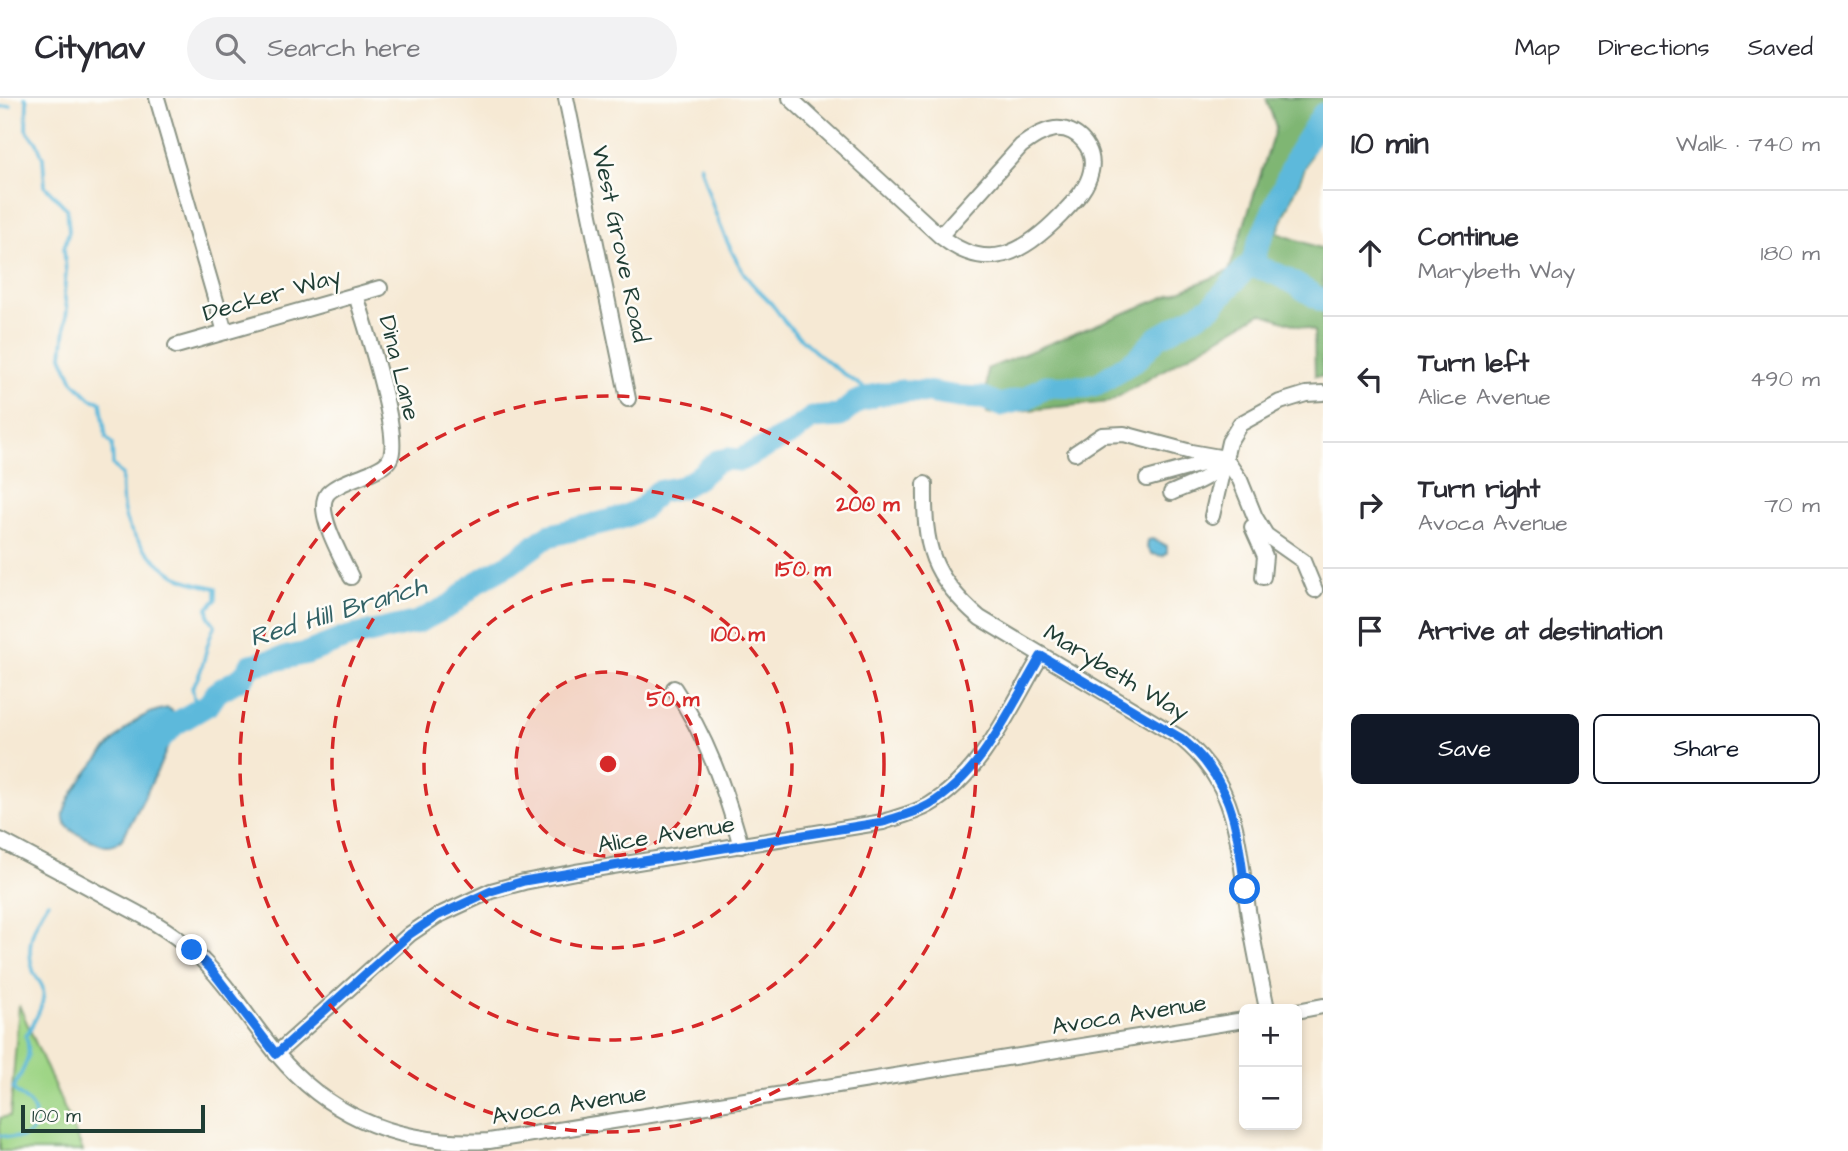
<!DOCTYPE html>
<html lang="en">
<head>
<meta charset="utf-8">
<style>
  body { margin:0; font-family:"Architects Daughter",sans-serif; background:#f2f2f3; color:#2b2b33 }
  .controls { position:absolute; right:21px; bottom:21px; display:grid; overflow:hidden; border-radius:10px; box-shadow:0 4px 10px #0003 }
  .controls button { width:63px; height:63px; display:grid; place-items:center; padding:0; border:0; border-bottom:2px solid #e1e1e2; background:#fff; color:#2b2b33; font:35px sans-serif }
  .scale { position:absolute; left:21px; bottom:18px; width:184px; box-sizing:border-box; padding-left:7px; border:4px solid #1f3d34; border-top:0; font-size:19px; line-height:24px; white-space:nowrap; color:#1f3d34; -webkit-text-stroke:5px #fdfcf7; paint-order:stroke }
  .stop { position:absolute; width:21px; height:21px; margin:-16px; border:5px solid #1a73e8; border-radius:50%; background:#fff }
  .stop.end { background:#1a73e8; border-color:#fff; box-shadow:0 2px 7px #0008 }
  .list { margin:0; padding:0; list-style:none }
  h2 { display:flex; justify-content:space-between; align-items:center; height:91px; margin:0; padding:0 28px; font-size:30px }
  h2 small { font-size:23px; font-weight:400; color:#7c7c81 }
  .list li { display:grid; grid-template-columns:46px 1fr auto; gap:21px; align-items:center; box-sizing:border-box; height:126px; padding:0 28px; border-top:2px solid #e1e1e2 }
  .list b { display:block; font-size:26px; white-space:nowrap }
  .list p { margin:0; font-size:23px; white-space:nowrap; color:#7c7c81 }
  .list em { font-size:23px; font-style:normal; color:#7c7c81 }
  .actions { display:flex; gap:14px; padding:21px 28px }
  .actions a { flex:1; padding:16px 0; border:2px solid #111827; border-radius:10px; text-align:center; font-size:24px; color:#111827 }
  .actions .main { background:#111827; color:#fff }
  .icon { flex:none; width:38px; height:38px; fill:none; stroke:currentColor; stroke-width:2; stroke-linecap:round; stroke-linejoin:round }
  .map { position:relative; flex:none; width:1323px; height:1053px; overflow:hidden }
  header { display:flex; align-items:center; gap:42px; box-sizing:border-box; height:98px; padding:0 35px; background:#fff; border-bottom:2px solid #e1e1e2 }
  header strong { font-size:33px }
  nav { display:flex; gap:38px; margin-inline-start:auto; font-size:24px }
  .search { width:490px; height:63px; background:#f2f2f3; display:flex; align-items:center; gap:18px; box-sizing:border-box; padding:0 24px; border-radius:38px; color:#7c7c81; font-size:26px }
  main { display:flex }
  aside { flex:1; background:#fff }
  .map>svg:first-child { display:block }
</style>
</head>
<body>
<header>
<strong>Citynav</strong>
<div class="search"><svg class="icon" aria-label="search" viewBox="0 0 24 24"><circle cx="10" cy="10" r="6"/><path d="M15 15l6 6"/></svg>Search here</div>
<nav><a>Map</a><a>Directions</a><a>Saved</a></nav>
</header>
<main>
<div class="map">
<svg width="1323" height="1053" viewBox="0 0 1323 1053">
  <rect width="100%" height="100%" fill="#fdfcf7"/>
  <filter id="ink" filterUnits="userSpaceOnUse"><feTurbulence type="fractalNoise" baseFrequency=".0143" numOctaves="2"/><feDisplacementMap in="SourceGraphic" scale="14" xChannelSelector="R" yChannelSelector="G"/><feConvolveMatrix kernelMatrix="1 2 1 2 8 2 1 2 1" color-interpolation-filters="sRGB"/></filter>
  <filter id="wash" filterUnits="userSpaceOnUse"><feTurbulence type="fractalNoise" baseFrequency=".00686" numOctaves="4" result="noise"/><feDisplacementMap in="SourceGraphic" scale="28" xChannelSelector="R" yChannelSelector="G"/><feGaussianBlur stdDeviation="1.57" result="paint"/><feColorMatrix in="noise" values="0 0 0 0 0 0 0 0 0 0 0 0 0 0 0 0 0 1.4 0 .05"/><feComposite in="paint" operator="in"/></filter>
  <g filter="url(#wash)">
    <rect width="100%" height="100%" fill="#f6e9d4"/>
    <!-- green -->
    <polygon fill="#9fd586" stroke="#5f895d" stroke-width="2" points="19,907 83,1053 0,1053 0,1020 10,1018"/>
    <!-- forest -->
    <polygon fill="#7fb673" stroke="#4f7a54" stroke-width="2" points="1266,0 1323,0 1323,28 1277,135 1323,151 1323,278 1315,278 1314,233 1261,215 1109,304 987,316 987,271 1229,173 1276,29"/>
    <!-- water -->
    <g fill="#5db9db" stroke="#3e7b88" stroke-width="2">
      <polygon points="1152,441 1167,448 1167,455 1163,458 1152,456 1147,450 1148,442"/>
      <path d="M168 610C172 613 174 613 175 618 179 637 133 721 122 741 112 751 104 749 93 743 82 738 66 733 64 721 60 700 116 638 133 625 143 617 155 612 168 610Z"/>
    </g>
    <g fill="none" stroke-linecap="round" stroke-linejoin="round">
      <!-- stream -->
      <g stroke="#5db9db" stroke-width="3.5">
        <path d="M25 0 27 2 26 31 37 45 43 60 45 88 67 111 69 133 64 150 66 174 64 196 67 211 62 258 73 283 91 301 101 304 106 339 112 346 113 367 122 377C121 391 122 408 126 422 134 444 166 476 188 483 197 486 207 488 216 490V502L208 510 209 519 215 527C204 547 206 571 192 589L195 605 192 607 191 617"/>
        <polyline points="0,9 11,8"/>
        <polyline points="1311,34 1323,40"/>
        <path d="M700 67C711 104 723 142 744 175 751 187 760 193 769 203 775 209 779 217 785 224 811 253 842 277 876 297"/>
        <path d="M0 1037C13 1040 29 1044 34 1028 35 1022 36 1016 33 1011 29 1003 19 997 13 991 23 970 33 961 26 938 33 925 46 906 43 891 42 885 35 879 33 872 25 847 34 825 48 804"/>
      </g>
      <!-- river -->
      <g stroke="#5db9db" stroke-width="23">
        <polyline points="1251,169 1258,147 1299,54 1323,16"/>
        <path d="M153 648 175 626 209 606 217 594 243 579 251 567 307 555 345 540 418 524 451 507 477 484 510 466 548 438 624 419 643 410 657 394 682 389 697 380 717 363 728 361 740 362 792 335 812 320 840 318 856 304 876 297 901 293 927 294 959 299 984 300 1000 307 1027 300 1046 288 1085 289 1098 286 1138 260 1157 240 1212 208 1247 169C1273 168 1301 191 1323 203"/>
      </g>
    </g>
  </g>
  <g filter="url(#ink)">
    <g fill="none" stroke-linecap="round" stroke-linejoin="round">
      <defs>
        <g id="minor">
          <polyline points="157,0 225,234"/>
          <polyline points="566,0 628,301"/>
          <path d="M790 0 940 138C987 176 1023 156 1061 117 1073 104 1087 92 1091 73 1096 51 1077 29 1055 31 1042 33 1032 40 1021 48L940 138"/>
          <polyline points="176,248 380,190"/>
          <polyline points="1075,355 1102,337 1124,336 1191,354 1225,360 1240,382 1255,419 1266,437 1303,463 1315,492"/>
          <polyline points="1147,381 1220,361"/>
          <path d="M925 386C924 449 931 478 980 520L1182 641C1237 686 1237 740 1247 805 1252 841 1260 876 1267 911"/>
          <path d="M1171 395C1191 386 1213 381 1224 361"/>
          <polyline points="1212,418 1229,344 1240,326 1280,304 1306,296 1323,295"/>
          <polyline points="1252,429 1265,458 1263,479"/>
          <path d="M351 479C343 461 313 412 328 395 338 385 358 380 371 374 379 370 388 367 391 358 400 332 365 227 356 197"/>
          <path d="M674 590C707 639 725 691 741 748"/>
          <path d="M0 742C34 760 69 778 103 797 134 813 167 829 193 853 226 883 249 922 277 956 332 1022 404 1048 489 1043L1244 922"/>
          <polyline points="1297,913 1323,908"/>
          <path d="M276 956 410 836 437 818 491 793 524 784 576 774 883 724C898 719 915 715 929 707 983 675 1010 610 1041 558"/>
        </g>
      </defs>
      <!-- minor casing -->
      <use href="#minor" stroke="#8a9384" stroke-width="18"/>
      <!-- minor -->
      <use href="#minor" stroke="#fff" stroke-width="14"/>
    </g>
  </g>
  <g fill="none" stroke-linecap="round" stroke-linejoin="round" filter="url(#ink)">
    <!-- route -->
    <path stroke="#1a73e8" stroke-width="9" d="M192 852 210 870 276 956 410 836 437 818 491 793 524 783 576 774 883 724C898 719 915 715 929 707 983 675 1010 610 1041 558L1182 641C1233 682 1237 730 1245 791"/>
  </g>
  <!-- distance rings -->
  <circle cx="608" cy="666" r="92" fill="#d62828" fill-opacity=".12"/>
  <g fill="none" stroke="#d62828" stroke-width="3.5" stroke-dasharray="12 9">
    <circle cx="608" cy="666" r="92"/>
    <circle cx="608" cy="666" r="184"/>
    <circle cx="608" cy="666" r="276"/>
    <circle cx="608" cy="666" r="368"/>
  </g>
  <g text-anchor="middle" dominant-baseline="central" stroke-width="5" stroke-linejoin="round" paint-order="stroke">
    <!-- street labels -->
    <g font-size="24" fill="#1f3d34" stroke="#fdfcf7">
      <text transform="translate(620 146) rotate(78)">West Grove Road</text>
      <text transform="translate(272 197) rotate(-16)">Decker Way</text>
      <text transform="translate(399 270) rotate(76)">Dina Lane</text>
      <text transform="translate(1116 575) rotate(31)">Marybeth Way</text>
      <text transform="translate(666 737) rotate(-9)">Alice Avenue</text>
      <text transform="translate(1129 917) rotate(-9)">Avoca Avenue</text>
      <text transform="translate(569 1007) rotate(-9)">Avoca Avenue</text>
    </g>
    <!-- water labels -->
    <g font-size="26" font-style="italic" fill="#326266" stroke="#fdfcf7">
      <text transform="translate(338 514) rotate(-17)">Red Hill Branch</text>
    </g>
  </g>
  <circle cx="608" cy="666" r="10" fill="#d62828" stroke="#fdfcf7" stroke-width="3.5"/>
  <g font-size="21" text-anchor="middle" font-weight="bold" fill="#d62828" stroke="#fdfcf7" stroke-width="5" stroke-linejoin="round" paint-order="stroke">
    <text x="868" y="413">200 m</text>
    <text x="803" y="478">150 m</text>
    <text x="738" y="543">100 m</text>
    <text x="673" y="608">50 m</text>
  </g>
</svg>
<div class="controls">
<button>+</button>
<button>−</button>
</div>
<div class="scale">100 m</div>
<div class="stop" style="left:1245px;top:791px"></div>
<div class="stop end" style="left:192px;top:852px"></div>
</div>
<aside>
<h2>10 min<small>Walk · 740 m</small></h2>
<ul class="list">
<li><svg class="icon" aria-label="ahead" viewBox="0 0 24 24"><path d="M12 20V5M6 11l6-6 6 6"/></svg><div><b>Continue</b><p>Marybeth Way</p></div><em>180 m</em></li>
<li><svg class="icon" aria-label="left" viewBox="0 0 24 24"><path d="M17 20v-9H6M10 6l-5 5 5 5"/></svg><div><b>Turn left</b><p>Alice Avenue</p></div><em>490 m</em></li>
<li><svg class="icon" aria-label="right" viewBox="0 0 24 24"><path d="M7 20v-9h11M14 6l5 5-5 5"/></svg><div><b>Turn right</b><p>Avoca Avenue</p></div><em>70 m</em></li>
<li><svg class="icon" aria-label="arrive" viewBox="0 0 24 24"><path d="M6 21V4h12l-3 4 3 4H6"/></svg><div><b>Arrive at destination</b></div></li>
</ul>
<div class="actions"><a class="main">Save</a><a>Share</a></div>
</aside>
</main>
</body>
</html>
